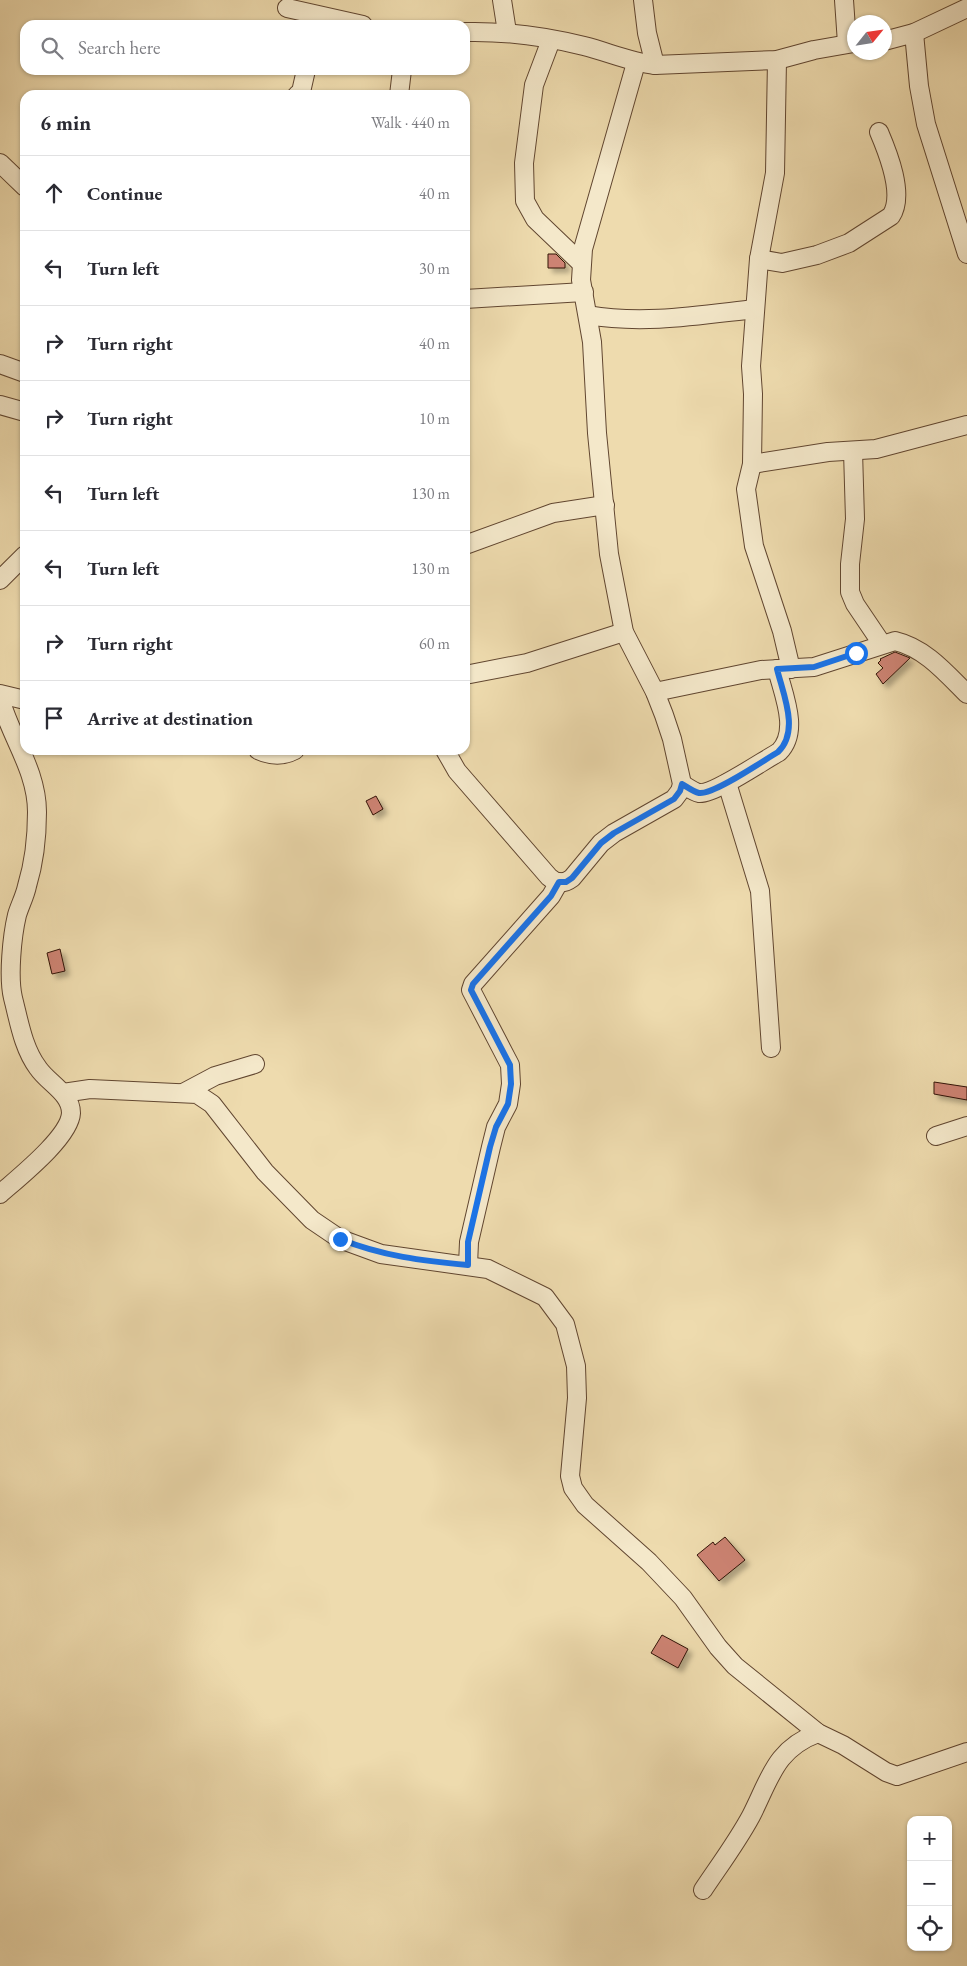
<!DOCTYPE html>
<html lang="en">
<head>
<meta charset="utf-8">
<style>
  body { margin:0; font-family:"EB Garamond",serif; background:#f7f7f7; color:#2b2b33 }
  .controls { position:absolute; right:15px; bottom:15px; display:grid; overflow:hidden; border-radius:10px; box-shadow:0 1px 4px #0004 }
  .controls button { width:45px; height:45px; display:grid; place-items:center; padding:0; border:0; border-bottom:1px solid #e1e1e2; background:#fff; color:#2b2b33; font:25px sans-serif }
  .compass { position:absolute; left:847px; top:15px; width:45px; height:45px; border-radius:50%; background:#fff; box-shadow:0 1px 4px #0004; rotate:60deg }
  .stop { position:absolute; width:15px; height:15px; margin:-11px; border:4px solid #1a73e8; border-radius:50%; background:#fff }
  .stop.end { background:#1a73e8; border-color:#fff; box-shadow:0 1px 5px #0008 }
  .list { margin:0; padding:0; list-style:none }
  h2 { display:flex; justify-content:space-between; align-items:center; height:65px; margin:0; padding:0 20px; font-size:21px }
  h2 small { font-size:16px; font-weight:400; color:#7c7c81 }
  .list li { display:grid; grid-template-columns:32px 1fr auto; gap:15px; align-items:center; box-sizing:border-box; height:75px; padding:0 20px; border-top:1px solid #e1e1e2 }
  .list b { display:block; font-size:19px; white-space:nowrap }
  .list em { font-size:16px; font-style:normal; color:#7c7c81 }
  .icon { flex:none; width:28px; height:28px; fill:none; stroke:currentColor; stroke-width:2; stroke-linecap:round; stroke-linejoin:round }
  .map { position:relative; flex:none; width:967px; height:1966px; overflow:hidden }
  .search { position:absolute; background:#fff; box-shadow:0 1px 4px #0004; left:20px; top:20px; width:450px; height:55px; display:flex; align-items:center; gap:12px; box-sizing:border-box; padding:0 18px; border-radius:15px; color:#7c7c81; font-size:19px }
  .panel { position:absolute; background:#fff; box-shadow:0 1px 4px #0004; left:20px; top:90px; width:450px; height:665px; border-radius:15px }
  .map>svg:first-child { display:block }
</style>
</head>
<body>
<div class="map">
<svg width="967" height="1966" viewBox="0 0 967 1966">
  <defs>
    <filter id="shadow"><feDropShadow dx="4.5" dy="4.5" stdDeviation="2.5" flood-color="#0004"/></filter>
  </defs>
  <rect width="100%" height="100%" fill="#eedbae"/>
  <filter id="stains"><feTurbulence type="fractalNoise" baseFrequency=".004" numOctaves="4"/><feColorMatrix values="0 0 0 0 .2 0 0 0 0 .09 0 0 0 0 .02 0 0 0 .5 -.17"/></filter>
  <radialGradient id="worn" r=".72"><stop offset=".6" stop-color="#630" stop-opacity="0"/><stop offset="1" stop-color="#630" stop-opacity=".3"/></radialGradient>
  <!-- building -->
  <g fill="#cd8373" stroke="#321406" filter="url(#shadow)">
    <polygon points="548,254 556,254 565,263 565,268 548,268"/>
    <polygon points="895,652 910,658 883,684 876,674 883,668 878,663 881,660 880,659"/>
    <polygon points="376,796 383,809 373,815 366,801"/>
    <polygon points="60,949 65,971 52,974 47,953"/>
    <polygon points="934,1082 967,1087 967,1100 934,1094"/>
    <polygon points="725,1537 745,1560 719,1581 697,1555 713,1542 715,1545"/>
    <polygon points="662,1635 688,1649 678,1668 651,1653"/>
  </g>
  <g fill="none" stroke-linecap="round" stroke-linejoin="round">
    <defs>
      <g id="minor">
        <polyline points="502,0 507,32"/>
        <polyline points="643,0 647,33 655,65"/>
        <polyline points="844,0 847,43"/>
        <polyline points="287,8 363,25"/>
        <path d="M465 32C506 31 544 36 584 46 608 52 630 62 655 65L777 60 814 50 854 43"/>
        <polyline points="914,33 919,86 926,124 967,254"/>
        <polyline points="551,40 534,85 524,163 525,201 535,219 581,263"/>
        <polyline points="884,41 914,33 967,8"/>
        <polyline points="777,60 775,173 759,259 751,366 753,394 752,464 746,489 754,546 782,631 791,669"/>
        <polyline points="297,95 301,92 306,70"/>
        <polyline points="399,95 402,70"/>
        <polyline points="0,163 25,187"/>
        <path d="M759 259 782 263 817 255 849 243 891 216C905 195 888 153 879 132"/>
        <polyline points="465,299 584,292"/>
        <path d="M588 315C643 325 701 315 755 309"/>
        <polyline points="0,364 25,373"/>
        <polyline points="0,405 25,412"/>
        <polyline points="853,451 855,519 850,564 850,592 855,604 882,644"/>
        <polyline points="752,464 828,452 876,449 967,425"/>
        <polyline points="465,545 553,513 605,505"/>
        <polyline points="0,580 25,555"/>
        <polyline points="465,675 527,663 624,632"/>
        <path d="M655 692 761 670 814 667 895 641C925 648 946 673 967 694"/>
        <polyline points="0,694 25,700"/>
        <path d="M0 698C10 736 37 770 37 812 37 836 34 863 27 886 25 896 20 905 17 915 12 936 8 977 13 998 19 1021 23 1048 38 1068 48 1083 71 1093 71 1113 70 1137 18 1178 0 1194"/>
        <path d="M258 750C271 756 282 757 295 750"/>
        <path d="M445 750 457 771 549 877C557 884 564 884 572 878L601 843 614 833 674 799 680 791 682 784 672 739 664 715 655 692 624 632 609 554 597 433 592 342 581 280 583 249 636 63"/>
        <polyline points="727,783 760,891 771,1048"/>
        <path d="M682 784C687 787 694 792 699 793 713 795 764 760 779 752 800 731 783 694 777 669"/>
        <polyline points="63,1093 90,1089 197,1094 212,1104 265,1172 312,1220 340,1239 381,1254 488,1269 545,1297 565,1324 576,1366 577,1398 570,1476 573,1488 585,1505 649,1562 683,1598 718,1647 735,1666 818,1733 843,1745 886,1772 897,1776 967,1752"/>
        <polyline points="183,1093 215,1076 255,1064"/>
        <polyline points="936,1136 967,1126"/>
        <polyline points="468,1265 469,1242 491,1147 496,1127 508,1104 511,1084 510,1065 471,990 473,984 551,896 559,882"/>
        <path d="M703 1890C719 1866 737 1842 751 1816 770 1779 775 1749 818 1733"/>
      </g>
    </defs>
    <!-- minor casing -->
    <use href="#minor" stroke="#614630" stroke-width="20"/>
    <!-- minor -->
    <use href="#minor" stroke="#f4e8ca" stroke-width="18"/>
  </g>
  <g fill="none" stroke-linecap="round" stroke-linejoin="round">
    <!-- route -->
    <path stroke="#1a73e8" stroke-width="6" d="M340 1239C382 1256 423 1261 468 1265V1242L490 1147 496 1127 508 1104 511 1084 510 1065 471 990 473 984 551 896 559 882H566L572 878 601 843 614 833 674 799 680 791 682 784C687 787 694 792 699 793 714 795 764 760 778 752 800 731 783 694 777 669L814 667 856 653"/>
  </g>
  <rect width="100%" height="100%" filter="url(#stains)"/>
  <rect width="100%" height="100%" fill="url(#worn)"/>
</svg>
<div class="controls">
<button>+</button>
<button>−</button>
<button><svg class="icon" aria-label="locate" viewBox="0 0 24 24"><circle cx="12" cy="12" r="6"/><path d="M12 2v4M12 18v4M2 12h4M18 12h4"/></svg></button>
</div>
<svg class="compass" viewBox="-18 -18 36 36"><path d="M0-13l5 13h-10z" fill="#e53935"/><path d="M0 13l5-13h-10z" fill="#7c7c81"/></svg>
<div class="stop" style="left:856px;top:653px"></div>
<div class="stop end" style="left:340px;top:1239px"></div>
<div class="search"><svg class="icon" aria-label="search" viewBox="0 0 24 24"><circle cx="10" cy="10" r="6"/><path d="M15 15l6 6"/></svg>Search here</div>
<section class="panel">
<h2>6 min<small>Walk · 440 m</small></h2>
<ul class="list">
<li><svg class="icon" aria-label="ahead" viewBox="0 0 24 24"><path d="M12 20V5M6 11l6-6 6 6"/></svg><div><b>Continue</b></div><em>40 m</em></li>
<li><svg class="icon" aria-label="left" viewBox="0 0 24 24"><path d="M17 20v-9H6M10 6l-5 5 5 5"/></svg><div><b>Turn left</b></div><em>30 m</em></li>
<li><svg class="icon" aria-label="right" viewBox="0 0 24 24"><path d="M7 20v-9h11M14 6l5 5-5 5"/></svg><div><b>Turn right</b></div><em>40 m</em></li>
<li><svg class="icon" aria-label="right" viewBox="0 0 24 24"><path d="M7 20v-9h11M14 6l5 5-5 5"/></svg><div><b>Turn right</b></div><em>10 m</em></li>
<li><svg class="icon" aria-label="left" viewBox="0 0 24 24"><path d="M17 20v-9H6M10 6l-5 5 5 5"/></svg><div><b>Turn left</b></div><em>130 m</em></li>
<li><svg class="icon" aria-label="left" viewBox="0 0 24 24"><path d="M17 20v-9H6M10 6l-5 5 5 5"/></svg><div><b>Turn left</b></div><em>130 m</em></li>
<li><svg class="icon" aria-label="right" viewBox="0 0 24 24"><path d="M7 20v-9h11M14 6l5 5-5 5"/></svg><div><b>Turn right</b></div><em>60 m</em></li>
<li><svg class="icon" aria-label="arrive" viewBox="0 0 24 24"><path d="M6 21V4h12l-3 4 3 4H6"/></svg><div><b>Arrive at destination</b></div></li>
</ul>
</section>
</div>
</body>
</html>
